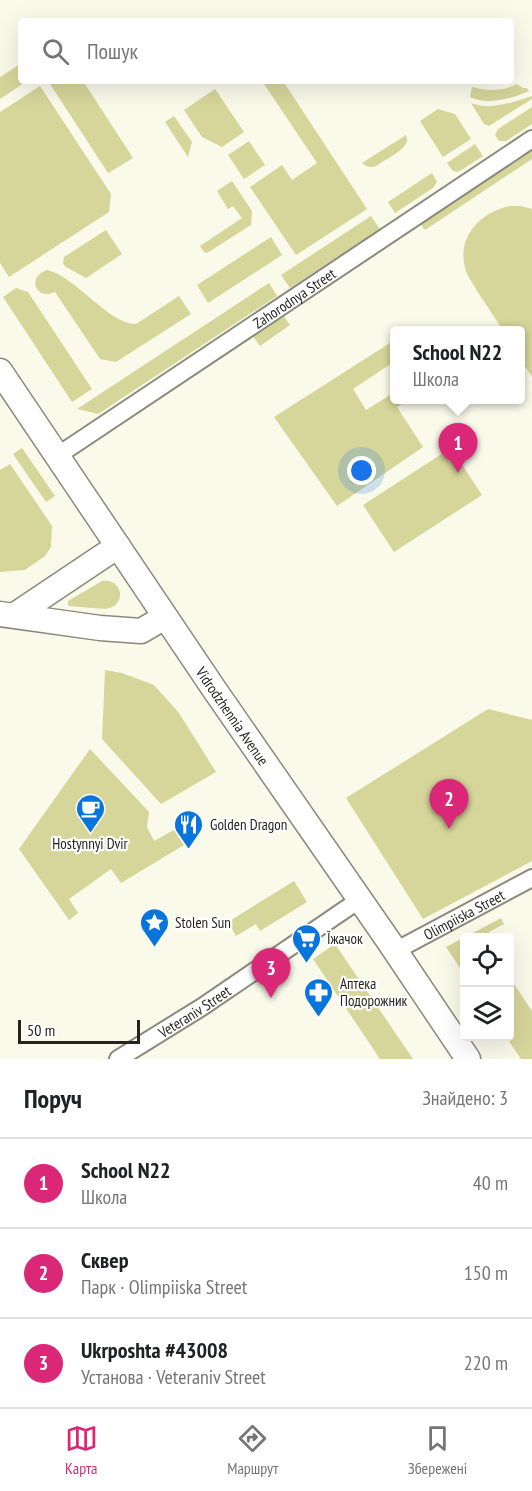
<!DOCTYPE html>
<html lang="uk">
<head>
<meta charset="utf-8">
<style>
  body { margin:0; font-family:"PT Sans Narrow",sans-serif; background:#f2f2f2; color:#202124 }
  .controls { position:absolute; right:18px; bottom:18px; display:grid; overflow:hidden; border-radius:6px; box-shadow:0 6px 24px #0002 }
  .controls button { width:54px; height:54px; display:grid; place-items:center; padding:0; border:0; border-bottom:2px solid #e0e0e0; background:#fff; color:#202124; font:30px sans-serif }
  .scale { position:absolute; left:18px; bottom:15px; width:122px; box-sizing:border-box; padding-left:6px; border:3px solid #24241f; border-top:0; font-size:16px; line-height:21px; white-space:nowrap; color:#24241f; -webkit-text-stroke:4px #fff; paint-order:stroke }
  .you { position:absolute; left:362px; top:471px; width:21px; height:21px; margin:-15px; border:4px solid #fff; border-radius:50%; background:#1a73e8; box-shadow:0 0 0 9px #1a73e833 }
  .badge { display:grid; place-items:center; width:39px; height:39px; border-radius:50%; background:#db2777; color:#fff; font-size:20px; font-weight:700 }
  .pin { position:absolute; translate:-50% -50px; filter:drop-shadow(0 2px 3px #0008) }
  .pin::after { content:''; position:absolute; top:32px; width:21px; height:18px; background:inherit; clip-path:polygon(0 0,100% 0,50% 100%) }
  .popup { position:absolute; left:390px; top:326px; width:135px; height:78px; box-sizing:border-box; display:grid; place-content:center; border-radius:6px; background:#fff; filter:drop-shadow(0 2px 4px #0005); font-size:20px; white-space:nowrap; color:#757577 }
  .popup b { font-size:22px; color:#202124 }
  .popup::after { content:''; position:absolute; left:50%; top:100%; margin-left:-12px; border:12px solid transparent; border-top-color:#fff }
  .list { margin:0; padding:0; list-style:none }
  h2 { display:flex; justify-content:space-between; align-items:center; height:78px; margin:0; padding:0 24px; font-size:26px }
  h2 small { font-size:20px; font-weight:400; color:#757577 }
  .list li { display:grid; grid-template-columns:39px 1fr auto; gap:18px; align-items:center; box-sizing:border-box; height:90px; padding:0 24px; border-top:2px solid #e0e0e0 }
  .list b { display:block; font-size:22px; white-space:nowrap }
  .list p { margin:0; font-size:20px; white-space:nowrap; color:#757577 }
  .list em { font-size:20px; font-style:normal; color:#757577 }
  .icon { flex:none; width:33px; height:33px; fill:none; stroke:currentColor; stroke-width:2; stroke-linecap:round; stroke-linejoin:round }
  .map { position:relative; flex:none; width:532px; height:1059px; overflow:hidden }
  .search { position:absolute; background:#fff; box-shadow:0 6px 24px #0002; left:18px; right:18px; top:18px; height:66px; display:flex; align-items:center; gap:15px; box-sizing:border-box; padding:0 21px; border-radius:6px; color:#757577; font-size:22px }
  .sheet { height:348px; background:#fff }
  nav { display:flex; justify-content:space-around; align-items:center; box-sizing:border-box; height:84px; border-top:2px solid #e0e0e0; background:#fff; font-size:16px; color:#757577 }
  nav a { display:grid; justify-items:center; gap:3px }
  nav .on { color:#db2777 }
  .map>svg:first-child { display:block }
</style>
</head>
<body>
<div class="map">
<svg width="532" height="1059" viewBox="0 0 532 1059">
  <rect width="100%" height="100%" fill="#fafaeb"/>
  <!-- green -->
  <g fill="#d6d59a">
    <polygon points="20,64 21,67 21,81 27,81 0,99 0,77"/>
    <polygon points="48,81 83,81 133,158 108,173"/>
    <polygon points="262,81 283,81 367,209 296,255 250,187 282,165 292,180 317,163"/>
    <path d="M517 84 523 88H527L529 91C513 98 487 106 470 97L472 87C488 91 501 92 517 84Z"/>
    <polygon points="40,86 111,194 109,212 9,277 0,263 0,112"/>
    <polygon points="215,89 244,132 222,147 202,137 184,110"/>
    <path d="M532 96V99L489 126 484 124 471 103C491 111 513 102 532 96Z"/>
    <polygon points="532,107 532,124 506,141 499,141 495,135 498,129"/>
    <polygon points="438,109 455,114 471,139 443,157 420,121"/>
    <polygon points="174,116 192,142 188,157 165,122"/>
    <path d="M406 135C407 139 408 141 405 145 401 152 383 161 376 166 370 168 367 167 362 163Z"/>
    <polygon points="249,141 265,165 244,179 228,155"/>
    <polygon points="475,144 483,156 460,171 457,172 453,171 447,163"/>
    <polygon points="532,147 532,159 425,230 419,222"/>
    <polygon points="432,173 437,182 433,188 395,213 388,202"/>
    <polygon points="232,181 252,211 251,225 207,253 204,252 200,246 242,218 233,206 228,209 217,191"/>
    <path d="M510 206H521L532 209V377L521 360V330H503C494 317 486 304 477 291 474 284 468 278 466 271 455 238 480 212 510 206Z"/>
    <polygon points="371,216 380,229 290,288 281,275"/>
    <polygon points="106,230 122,254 86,278 66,267 63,264 64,257"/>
    <polygon points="271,237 282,255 208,303 197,285"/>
    <path d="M47 270C77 277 108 324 136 324L179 296 191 314 116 362 100 359 55 292C36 301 26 277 47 270Z"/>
    <polygon points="269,283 277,296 98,414 77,409"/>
    <polygon points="16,288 28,292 92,389 72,402 3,297"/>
    <polygon points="283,315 290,325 260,346 252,335"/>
    <polygon points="390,343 395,350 395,361 353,389 366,410 395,392 395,400 408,400 397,407 423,447 337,506 274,417"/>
    <polygon points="22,448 55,496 46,502 13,454"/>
    <polygon points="451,448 482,495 394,552 363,505"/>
    <polygon points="10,464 52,526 51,547 45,556 25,570 0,572 0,470"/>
    <path d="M102 581C124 578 127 607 105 609L68 606V601Z"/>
    <polygon points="105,670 122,673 154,685 179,713 216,772 161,804 102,739"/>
    <polygon points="488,709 532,720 532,861 423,919 346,798"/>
    <polygon points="90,749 149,812 147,827 154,841 174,830 184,845 121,883 111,869 69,899 78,913 69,920 19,849"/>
    <polygon points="294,881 307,902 260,931 256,924 236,936 228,922"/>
    <polygon points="501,918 504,924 489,932 492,937 464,938 464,974 446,947"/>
    <polygon points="335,944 413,1059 380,1059 313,959"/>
    <polygon points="510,978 532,1011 532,1059 521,1059 506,1037 510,1036"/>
  </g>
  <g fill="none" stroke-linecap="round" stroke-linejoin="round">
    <defs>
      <g id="street">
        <path id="s1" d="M57 456 532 139"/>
        <path id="s2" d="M395 951 532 878"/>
        <path id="s3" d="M118 1059 202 1007 359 900"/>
      </g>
      <g id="secondary">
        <path id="s4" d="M0 371 214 689 388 940 468 1059"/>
        <polyline points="0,614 100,628 141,631 165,617"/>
        <polyline points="15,615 118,546"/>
      </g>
    </defs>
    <!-- street casing -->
    <use href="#street" stroke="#8a8a7c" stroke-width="20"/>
    <!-- secondary casing -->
    <use href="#secondary" stroke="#8a8a7c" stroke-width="27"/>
    <!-- street -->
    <use href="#street" stroke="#fff" stroke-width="16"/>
    <!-- secondary -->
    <use href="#secondary" stroke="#fff" stroke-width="24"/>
  </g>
  <!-- icons -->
  <defs>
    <symbol id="cafe-pin" viewBox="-11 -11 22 30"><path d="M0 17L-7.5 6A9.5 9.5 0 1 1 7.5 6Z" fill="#0775dc" stroke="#fff"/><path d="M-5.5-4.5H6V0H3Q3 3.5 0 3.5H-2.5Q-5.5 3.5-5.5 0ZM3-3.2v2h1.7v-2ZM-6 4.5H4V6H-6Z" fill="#fff"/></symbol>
    <symbol id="restaurant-pin" viewBox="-11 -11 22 30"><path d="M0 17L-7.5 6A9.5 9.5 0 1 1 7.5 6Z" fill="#0775dc" stroke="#fff"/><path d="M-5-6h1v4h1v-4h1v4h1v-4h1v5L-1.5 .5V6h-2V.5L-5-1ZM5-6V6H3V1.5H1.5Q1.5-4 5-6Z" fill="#fff"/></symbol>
    <symbol id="sight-pin" viewBox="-11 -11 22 30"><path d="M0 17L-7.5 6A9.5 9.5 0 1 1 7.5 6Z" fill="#0775dc" stroke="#fff"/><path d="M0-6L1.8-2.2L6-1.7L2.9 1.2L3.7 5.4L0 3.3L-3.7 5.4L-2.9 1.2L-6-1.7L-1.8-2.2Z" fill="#fff"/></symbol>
    <symbol id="supermarket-pin" viewBox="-11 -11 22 30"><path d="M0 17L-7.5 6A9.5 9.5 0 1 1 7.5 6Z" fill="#0775dc" stroke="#fff"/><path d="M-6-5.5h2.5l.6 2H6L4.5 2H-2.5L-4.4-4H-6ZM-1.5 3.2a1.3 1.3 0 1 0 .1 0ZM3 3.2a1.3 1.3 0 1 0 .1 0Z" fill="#fff"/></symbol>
    <symbol id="pharmacy-pin" viewBox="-11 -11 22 30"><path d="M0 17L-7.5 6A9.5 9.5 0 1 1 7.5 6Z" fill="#0775dc" stroke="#fff"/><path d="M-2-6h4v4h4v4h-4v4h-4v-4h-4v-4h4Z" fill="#fff"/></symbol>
  </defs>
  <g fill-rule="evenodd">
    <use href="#cafe-pin" x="74" y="792" width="33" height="45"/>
    <use href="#restaurant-pin" x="172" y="808" width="33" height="45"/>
    <use href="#sight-pin" x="138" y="906" width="33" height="45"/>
    <use href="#supermarket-pin" x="290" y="922" width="33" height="45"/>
    <use href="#pharmacy-pin" x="302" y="976" width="33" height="45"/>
  </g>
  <g text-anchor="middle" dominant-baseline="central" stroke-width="4.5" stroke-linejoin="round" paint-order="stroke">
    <!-- street labels -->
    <g font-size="15" fill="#24241f" stroke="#fff">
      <text stroke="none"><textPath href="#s1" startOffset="285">Zahorodnya Street</textPath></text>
      <text stroke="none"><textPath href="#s4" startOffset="416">Vidrodzhennia Avenue</textPath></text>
      <text stroke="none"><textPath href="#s2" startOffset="78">Olimpiiska Street</textPath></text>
      <text stroke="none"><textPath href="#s3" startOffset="90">Veteraniv Street</textPath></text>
    </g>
    <!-- poi labels -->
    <g font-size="15" fill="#24241f" stroke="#fff" text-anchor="start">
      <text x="210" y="824">Golden Dragon</text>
      <text x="90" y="843" text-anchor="middle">Hostynnyi Dvir</text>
      <text x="175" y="922">Stolen Sun</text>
      <text x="327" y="938">Їжачок</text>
      <text x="340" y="983">Аптека<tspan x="340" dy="17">Подорожник</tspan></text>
    </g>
  </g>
</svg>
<div class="controls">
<button><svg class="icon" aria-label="locate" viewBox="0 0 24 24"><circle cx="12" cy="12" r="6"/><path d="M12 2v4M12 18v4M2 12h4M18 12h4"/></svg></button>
<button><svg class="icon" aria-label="layers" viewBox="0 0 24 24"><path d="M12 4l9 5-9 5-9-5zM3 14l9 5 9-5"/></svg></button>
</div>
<div class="scale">50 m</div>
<div class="you"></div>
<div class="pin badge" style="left:458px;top:473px">1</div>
<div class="popup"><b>School N22</b>Школа</div>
<div class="pin badge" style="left:449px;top:829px">2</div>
<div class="pin badge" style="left:271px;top:998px">3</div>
<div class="search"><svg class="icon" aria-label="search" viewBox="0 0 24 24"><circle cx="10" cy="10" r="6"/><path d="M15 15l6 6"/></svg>Пошук</div>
</div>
<section class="sheet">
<h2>Поруч<small>Знайдено: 3</small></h2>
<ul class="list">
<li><span class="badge">1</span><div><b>School N22</b><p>Школа</p></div><em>40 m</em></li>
<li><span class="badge">2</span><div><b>Сквер</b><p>Парк · Olimpiiska Street</p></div><em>150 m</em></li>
<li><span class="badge">3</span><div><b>Ukrposhta #43008</b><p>Установа · Veteraniv Street</p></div><em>220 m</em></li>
</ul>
</section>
<nav>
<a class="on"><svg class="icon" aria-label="map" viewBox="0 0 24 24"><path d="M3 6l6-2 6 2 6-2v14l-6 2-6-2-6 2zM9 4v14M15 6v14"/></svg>Карта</a>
<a><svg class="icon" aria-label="directions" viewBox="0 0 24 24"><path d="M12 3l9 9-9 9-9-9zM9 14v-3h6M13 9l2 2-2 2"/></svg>Маршрут</a>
<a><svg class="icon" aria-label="saved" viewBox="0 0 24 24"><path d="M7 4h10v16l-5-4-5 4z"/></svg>Збережені</a>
</nav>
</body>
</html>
